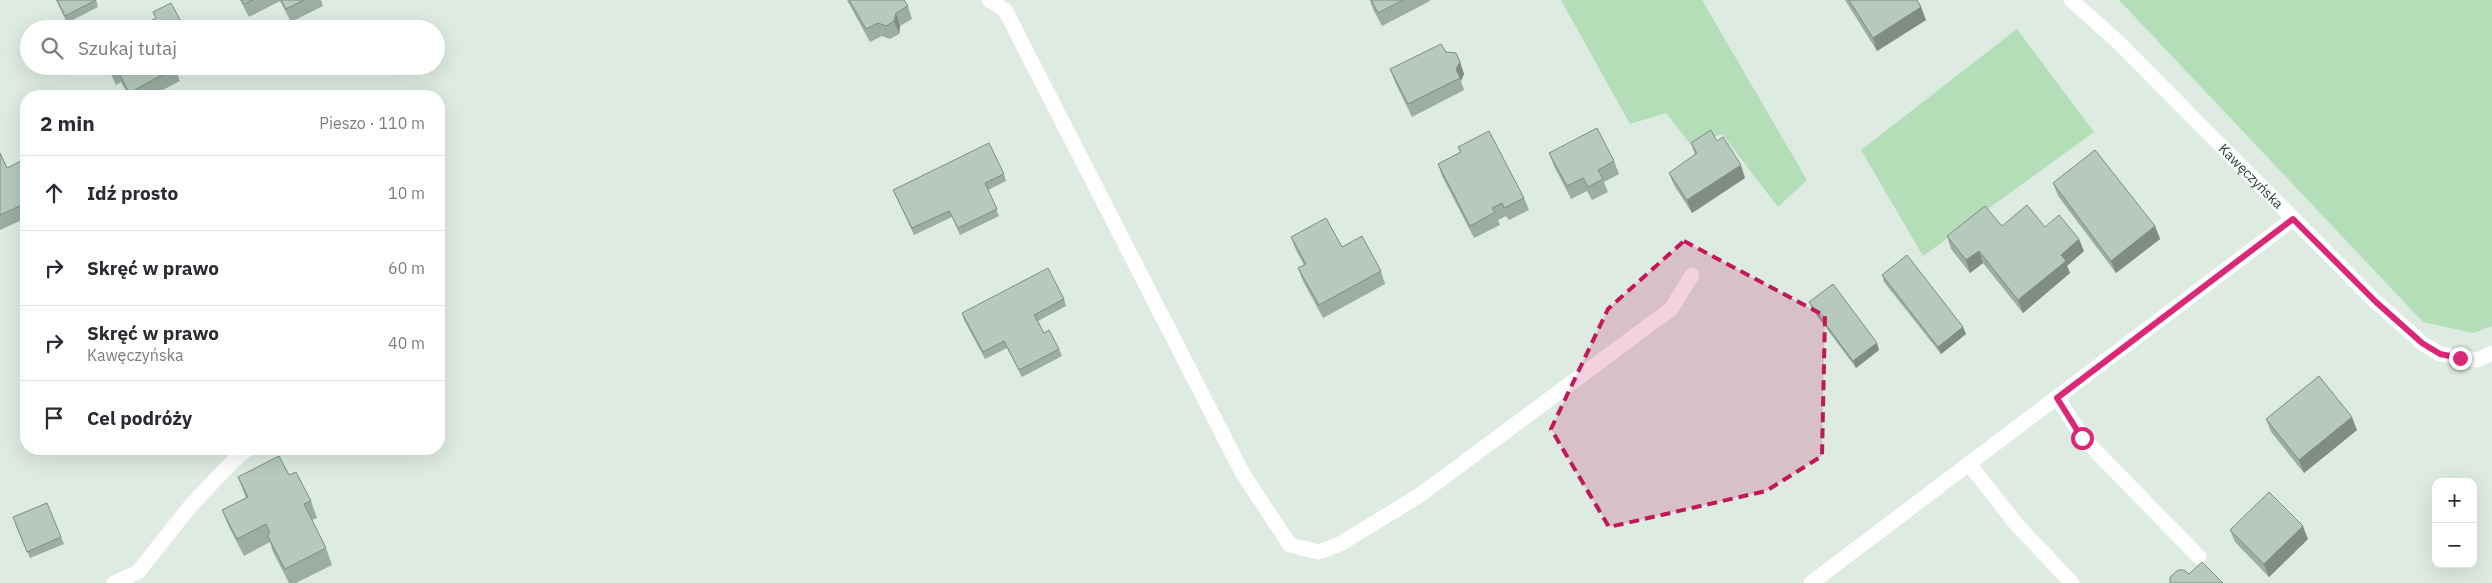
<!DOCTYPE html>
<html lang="pl">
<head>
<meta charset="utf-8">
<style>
  body { margin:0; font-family:"IBM Plex Sans",sans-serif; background:#f2f2f3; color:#2b2b33 }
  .controls { position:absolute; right:15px; bottom:15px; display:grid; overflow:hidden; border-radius:10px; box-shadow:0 5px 20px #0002 }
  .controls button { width:45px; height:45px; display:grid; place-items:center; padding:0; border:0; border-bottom:1px solid #e1e1e2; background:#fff; color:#2b2b33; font:25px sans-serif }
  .stop { position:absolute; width:15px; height:15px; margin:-11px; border:4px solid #db2777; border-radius:50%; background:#fff }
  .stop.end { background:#db2777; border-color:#fff; box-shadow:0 1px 5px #0008 }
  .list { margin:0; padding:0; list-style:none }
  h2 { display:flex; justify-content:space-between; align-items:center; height:65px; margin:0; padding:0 20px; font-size:21px }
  h2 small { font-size:16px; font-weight:400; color:#7c7c81 }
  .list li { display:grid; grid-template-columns:32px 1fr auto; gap:15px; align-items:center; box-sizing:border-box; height:75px; padding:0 20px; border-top:1px solid #e1e1e2 }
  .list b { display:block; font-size:19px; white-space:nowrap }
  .list p { margin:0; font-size:16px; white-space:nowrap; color:#7c7c81 }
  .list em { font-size:16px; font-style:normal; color:#7c7c81 }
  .icon { flex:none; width:28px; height:28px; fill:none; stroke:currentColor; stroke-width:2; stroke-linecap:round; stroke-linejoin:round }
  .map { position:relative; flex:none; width:2492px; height:583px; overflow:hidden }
  .search { position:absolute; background:#fff; box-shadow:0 5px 20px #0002; left:20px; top:20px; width:425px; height:55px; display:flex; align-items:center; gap:12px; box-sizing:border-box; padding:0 18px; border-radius:28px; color:#7c7c81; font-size:19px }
  .panel { position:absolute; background:#fff; box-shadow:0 5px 20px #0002; left:20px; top:90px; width:425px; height:365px; border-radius:20px }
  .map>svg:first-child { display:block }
</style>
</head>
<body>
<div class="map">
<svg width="2492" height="583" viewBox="0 0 2492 583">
  <rect width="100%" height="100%" fill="#ddebe2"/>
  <!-- green -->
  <g fill="#b4deb7">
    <polygon points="1561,0 1702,0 1807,180 1778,207 1722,134 1691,145 1666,113 1630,124"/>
    <polygon points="2119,0 2492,0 2492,326 2473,333 2423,322"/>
    <polygon points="2017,29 2094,132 1923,256 1861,150"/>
  </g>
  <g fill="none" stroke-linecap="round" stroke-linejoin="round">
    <!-- lane -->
    <g stroke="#fff" stroke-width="15">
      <polyline points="989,0 1005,10 1243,474 1290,545 1319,552 1340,544 1420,495 1671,309 1692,275"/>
      <polyline points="2057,397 2083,438 2199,557"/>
      <polyline points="1969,464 2017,525 2072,583"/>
      <polyline points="114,583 138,572 192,504 240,454 249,449"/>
    </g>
    <!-- street -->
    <g stroke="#fff" stroke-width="15">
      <path id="s1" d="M2071 0 2117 41 2376 302 2422 343 2440 354 2477 360 2492 353"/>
      <polyline points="1811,583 2293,219"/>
    </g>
  </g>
  <!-- wall -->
  <g fill="#9cada3">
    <polygon points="56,0 96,0 98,7 67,23"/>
    <polygon points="240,0 321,0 323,6 291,22 280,1 249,17"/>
    <polygon points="847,0 904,0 908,6 912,19 900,26 899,34 890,39 882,36 870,42"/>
    <polygon points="1370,0 1430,0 1430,1 1382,26 1373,9"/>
    <polygon points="1845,0 1917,0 1921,7 1926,20 1877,51"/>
    <polygon points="1446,52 1460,62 1464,74 1461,81 1464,90 1412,117 1395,82 1390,69"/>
    <polygon points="107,66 174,66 180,81 151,96 129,96 121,82 116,85"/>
    <polygon points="1717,141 1745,178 1692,213 1674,185 1669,173 1695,155 1691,143"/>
    <polygon points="1458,147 1524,198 1529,210 1509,220 1506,216 1498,220 1500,225 1474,238 1442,176 1438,164 1460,152"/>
    <polygon points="0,153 7,168 26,172 26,218 0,230"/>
    <polygon points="1549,153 1614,161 1619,174 1604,182 1608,192 1592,200 1587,191 1571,199 1554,166"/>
    <polygon points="1004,174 1006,181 988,190 999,216 960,235 952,217 914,235 893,190"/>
    <polygon points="2053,183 2155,226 2160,239 2116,273 2058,196"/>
    <polygon points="2002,226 2045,227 2084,251 2067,266 2070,273 2023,313 1983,263 1970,273 1951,249 1947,236"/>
    <polygon points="1291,237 1342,247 1381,271 1385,284 1323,318 1303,281 1298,268 1304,265 1296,250"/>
    <polygon points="439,262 444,274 439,277"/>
    <polygon points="1882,275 1966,334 1941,354 1884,282"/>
    <polygon points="1064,299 1066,306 1038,321 1044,333 1059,349 1062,356 1022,377 1007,348 985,359 964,320 962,313"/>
    <polygon points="1809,302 1879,350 1856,368 1812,309"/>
    <polygon points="2266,419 2357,430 2304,473 2271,432"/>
    <polygon points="289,475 311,501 317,518 312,520 326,548 332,565 296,583 289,583 273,552 270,542 244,556 229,527 222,510 246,498 238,477"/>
    <polygon points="15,524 61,537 64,544 30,558"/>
    <polygon points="2230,530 2308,539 2269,577 2235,542"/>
  </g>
  <!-- shaded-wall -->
  <g fill="#7f8d84">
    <polygon points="1921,7 1926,20 1877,51 1873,38"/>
    <polygon points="896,13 900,26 899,34 894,21"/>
    <polygon points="1460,62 1464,74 1461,81 1456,69"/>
    <polygon points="1741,165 1745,178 1692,213 1687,200"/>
    <polygon points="2155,226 2160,239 2116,273 2111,261"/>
    <polygon points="2079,239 2084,251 2067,266 2070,273 2023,313 2018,300 2061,255"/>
    <polygon points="1979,251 1983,263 1970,273 1966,260"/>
    <polygon points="1963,327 1966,334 1941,354 1938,347"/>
    <polygon points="1877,343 1879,350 1856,368 1853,361"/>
    <polygon points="2352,417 2357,430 2304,473 2299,460"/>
    <polygon points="2303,526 2308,539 2269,577 2264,564"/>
  </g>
  <!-- building -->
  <g fill="#b5c9bd" stroke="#7f8d84">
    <polygon points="57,0 96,0 65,16"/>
    <polygon points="242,0 253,0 244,4"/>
    <polygon points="281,0 304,0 286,9"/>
    <polygon points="849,0 904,0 908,6 896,13 894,21 886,26 878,23 866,29"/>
    <polygon points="1371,0 1403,0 1378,13"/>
    <polygon points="1849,0 1917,0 1921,7 1873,38"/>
    <polygon points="171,3 185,29 136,29 156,18 153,12"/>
    <polygon points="1441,44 1446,52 1456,53 1460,62 1456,69 1460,78 1408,104 1390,69"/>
    <polygon points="108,66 174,66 175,68 129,93 117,69 111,72"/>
    <polygon points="1597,128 1614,161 1598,170 1603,179 1588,187 1583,178 1567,186 1549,153"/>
    <polygon points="1711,130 1717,141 1723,137 1741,165 1687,200 1669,173 1697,153 1691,143"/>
    <polygon points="1489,131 1524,198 1504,208 1502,203 1492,208 1495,212 1470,226 1438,164 1461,152 1458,147"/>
    <polygon points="989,143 1004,174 985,183 997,209 958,228 949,211 912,228 893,190"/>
    <polygon points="2095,150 2155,226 2111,261 2053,183"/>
    <polygon points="0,153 7,168 21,161 26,172 26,197 21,199 24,204 0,215"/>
    <polygon points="2027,205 2045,227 2059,215 2079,239 2061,255 2066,261 2018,300 1979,251 1966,260 1947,236 1985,206 2002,226"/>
    <polygon points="1326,218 1342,247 1362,236 1381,271 1319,305 1298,268 1306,264 1291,237"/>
    <polygon points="1907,255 1963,327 1938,347 1882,275"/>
    <polygon points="439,262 442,267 439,269"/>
    <polygon points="1048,268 1064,299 1034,315 1044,333 1049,330 1059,349 1019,370 1004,341 983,352 962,313"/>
    <polygon points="1833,284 1877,343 1853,361 1809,302"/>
    <polygon points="2319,376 2352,417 2299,460 2266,419"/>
    <polygon points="279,456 289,475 296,472 311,501 304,504 326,548 285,569 267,535 270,533 266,524 237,539 222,510 248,497 238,477"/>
    <polygon points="2269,492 2303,526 2264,564 2230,530"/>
    <polygon points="47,503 61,537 27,552 13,517"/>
    <polygon points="2202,562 2223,583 2170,583 2170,577 2178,570 2184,570 2189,574"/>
  </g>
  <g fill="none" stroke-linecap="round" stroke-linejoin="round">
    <!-- route -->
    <polyline stroke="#db2777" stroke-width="6" points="2082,438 2057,398 2293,219 2376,302 2422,343 2440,354 2460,358"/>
  </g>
  <!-- marked area -->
  <path fill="#c2185b" fill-opacity="0.2" stroke="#c2185b" stroke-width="4" stroke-dasharray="10 6" stroke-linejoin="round" d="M1684 241 1825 316 1822 456 1766 491 1609 527 1551 429 1608 309Z"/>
  <g text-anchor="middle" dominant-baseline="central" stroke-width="4.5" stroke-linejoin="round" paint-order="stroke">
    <!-- street labels -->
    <g font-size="14" fill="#1e3b2e" stroke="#eef7f1">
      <text stroke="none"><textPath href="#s1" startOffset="252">Kawęczyńska</textPath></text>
    </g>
  </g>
</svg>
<div class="controls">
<button>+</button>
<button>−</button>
</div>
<div class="stop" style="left:2082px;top:438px"></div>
<div class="stop end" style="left:2460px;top:358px"></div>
<div class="search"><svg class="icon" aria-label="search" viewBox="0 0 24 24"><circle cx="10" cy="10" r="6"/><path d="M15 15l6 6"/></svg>Szukaj tutaj</div>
<section class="panel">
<h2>2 min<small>Pieszo · 110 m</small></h2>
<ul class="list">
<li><svg class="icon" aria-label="ahead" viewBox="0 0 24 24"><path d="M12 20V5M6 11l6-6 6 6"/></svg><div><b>Idź prosto</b></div><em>10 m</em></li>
<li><svg class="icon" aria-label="right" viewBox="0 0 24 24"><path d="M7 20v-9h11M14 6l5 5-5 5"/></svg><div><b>Skręć w prawo</b></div><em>60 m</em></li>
<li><svg class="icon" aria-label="right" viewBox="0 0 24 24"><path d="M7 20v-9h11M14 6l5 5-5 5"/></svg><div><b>Skręć w prawo</b><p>Kawęczyńska</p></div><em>40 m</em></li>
<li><svg class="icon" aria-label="arrive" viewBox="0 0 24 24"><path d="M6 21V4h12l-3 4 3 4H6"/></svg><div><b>Cel podróży</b></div></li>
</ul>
</section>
</div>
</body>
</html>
